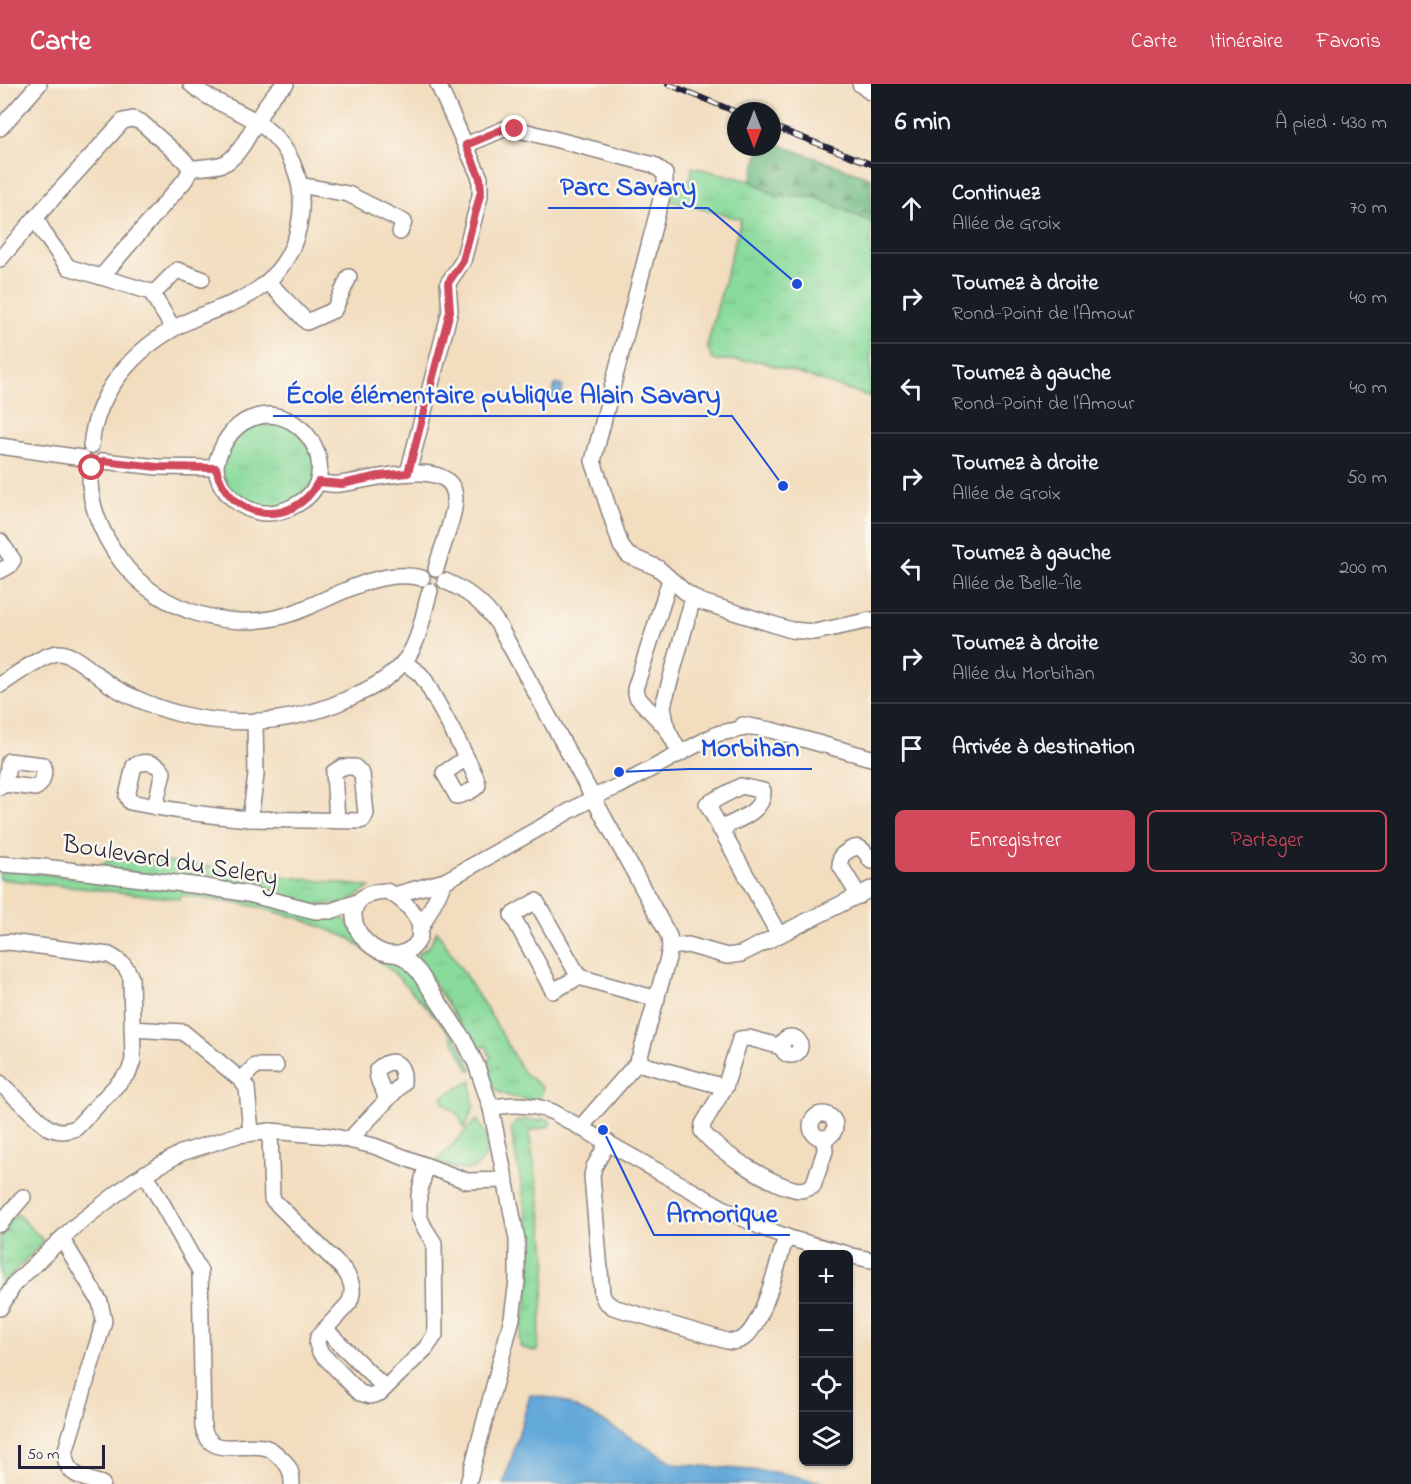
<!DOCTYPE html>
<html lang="fr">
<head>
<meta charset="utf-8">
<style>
  body { margin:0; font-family:"Indie Flower",sans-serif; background:#20242c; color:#f1f3f6 }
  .controls { position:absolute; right:18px; bottom:18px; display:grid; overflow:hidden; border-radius:9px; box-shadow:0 2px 4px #0004 }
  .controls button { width:54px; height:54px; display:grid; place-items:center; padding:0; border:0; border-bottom:2px solid #363941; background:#171b24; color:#f1f3f6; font:30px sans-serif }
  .compass { position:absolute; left:727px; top:18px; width:54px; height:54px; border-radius:50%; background:#171b24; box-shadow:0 2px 4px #0004; rotate:180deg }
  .scale { position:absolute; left:18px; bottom:15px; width:87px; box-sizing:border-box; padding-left:6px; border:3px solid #22223b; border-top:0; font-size:16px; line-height:21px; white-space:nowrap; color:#22223b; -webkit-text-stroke:4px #fbf7ec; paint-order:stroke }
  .stop { position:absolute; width:18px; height:18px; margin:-14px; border:4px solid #d1495b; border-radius:50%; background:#fff }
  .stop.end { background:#d1495b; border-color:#fff; box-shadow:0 2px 6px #0008 }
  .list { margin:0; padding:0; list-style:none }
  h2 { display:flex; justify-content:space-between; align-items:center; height:78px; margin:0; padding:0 24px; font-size:26px }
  h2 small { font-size:20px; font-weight:400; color:#9ea1a6 }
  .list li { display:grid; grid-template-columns:39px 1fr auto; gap:18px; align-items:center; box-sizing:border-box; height:90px; padding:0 24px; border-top:2px solid #363941 }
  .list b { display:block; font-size:22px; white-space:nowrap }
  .list p { margin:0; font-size:20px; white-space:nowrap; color:#9ea1a6 }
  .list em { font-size:20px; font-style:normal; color:#9ea1a6 }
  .actions { display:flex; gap:12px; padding:18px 24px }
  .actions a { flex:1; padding:14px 0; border:2px solid #d1495b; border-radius:9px; text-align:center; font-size:21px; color:#d1495b }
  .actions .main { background:#d1495b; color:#fff }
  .icon { flex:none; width:33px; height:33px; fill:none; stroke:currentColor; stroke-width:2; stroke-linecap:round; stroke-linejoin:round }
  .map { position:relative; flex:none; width:871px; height:1400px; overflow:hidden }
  header { display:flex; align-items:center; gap:36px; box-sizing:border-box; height:84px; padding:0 30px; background:#d1495b; color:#fff }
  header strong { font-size:28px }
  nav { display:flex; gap:33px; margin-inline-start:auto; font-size:21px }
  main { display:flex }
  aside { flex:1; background:#171b24 }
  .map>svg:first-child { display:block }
</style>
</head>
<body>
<header>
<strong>Carte</strong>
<nav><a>Carte</a><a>Itinéraire</a><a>Favoris</a></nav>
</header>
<main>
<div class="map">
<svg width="871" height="1400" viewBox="0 0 871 1400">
  <defs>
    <pattern id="grass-tufts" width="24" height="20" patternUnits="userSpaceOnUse" patternTransform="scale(1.5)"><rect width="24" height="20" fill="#89da9b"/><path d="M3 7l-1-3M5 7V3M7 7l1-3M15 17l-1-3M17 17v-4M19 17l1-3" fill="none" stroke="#76bb86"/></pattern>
    <pattern id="forest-firs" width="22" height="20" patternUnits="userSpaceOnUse" patternTransform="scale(1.5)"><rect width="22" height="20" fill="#6eba83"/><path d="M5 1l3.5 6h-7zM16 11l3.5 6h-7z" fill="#5a976c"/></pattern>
  </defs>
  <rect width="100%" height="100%" fill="#fbf7ec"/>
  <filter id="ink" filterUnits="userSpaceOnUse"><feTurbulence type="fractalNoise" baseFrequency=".0167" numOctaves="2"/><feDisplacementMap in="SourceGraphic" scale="12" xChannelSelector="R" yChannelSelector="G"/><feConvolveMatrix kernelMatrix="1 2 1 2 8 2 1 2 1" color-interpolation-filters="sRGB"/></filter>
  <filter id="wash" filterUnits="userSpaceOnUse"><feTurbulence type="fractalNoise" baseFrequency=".008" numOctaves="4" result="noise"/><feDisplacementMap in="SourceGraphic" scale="24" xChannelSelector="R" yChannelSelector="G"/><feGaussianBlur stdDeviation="1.35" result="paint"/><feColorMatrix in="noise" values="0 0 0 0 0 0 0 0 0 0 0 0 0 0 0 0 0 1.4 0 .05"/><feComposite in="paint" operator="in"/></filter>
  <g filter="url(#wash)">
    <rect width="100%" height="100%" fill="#f2ddbf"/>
    <!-- grass -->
    <g fill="url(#grass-tufts)" stroke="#567e6b" stroke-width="1.5">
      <path d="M692 83 751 97 776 112 816 113 871 138V313L759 277 713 276 707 262 741 135 666 116C670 103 675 96 690 95Z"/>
      <polygon points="263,334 292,341 313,366 315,395 293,418 266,426 233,410 220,385 232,354"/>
      <polygon points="126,774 139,774 370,803 345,820 311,821 102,783 105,778"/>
      <polygon points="0,785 209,808 342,834 405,879 454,948 472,986 469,986 450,950 437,934 393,888 349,854 299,834 253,822 181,811 180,815 0,795"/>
      <path d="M437 847 493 935 523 988 543 1004 539 1017C518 1014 490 1015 489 988L491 987 488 976 491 974 486 962 476 965 419 876 418 869 429 863Z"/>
      <polygon points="472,997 472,1012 474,1022 464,1045 460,1033 443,1018 443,1012"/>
      <path d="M542 1034 551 1037 549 1042 533 1046 529 1050 539 1110 547 1177 537 1268 520 1263 521 1258 519 1257C525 1233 530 1208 530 1183 531 1136 518 1090 511 1044 517 1033 530 1035 541 1037Z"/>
      <path d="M477 1035C480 1041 484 1046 486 1052 491 1068 482 1086 464 1086 455 1086 445 1081 437 1077Z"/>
      <polygon points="17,1130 44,1157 2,1200 0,1200 0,1154 7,1145 7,1139"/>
    </g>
    <!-- forest -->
    <polygon fill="url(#forest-firs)" stroke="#486e5f" stroke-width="1.5" points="772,58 871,94 871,138 816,113 776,112 751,97 760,63 772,63"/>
    <!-- water -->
    <g fill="#64a9da" stroke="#43668a" stroke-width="1.5">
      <polygon points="558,300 563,303 559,319 550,317 555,301"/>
      <polygon points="530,1311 557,1315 599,1335 675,1380 775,1388 831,1400 504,1400"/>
    </g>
  </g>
  <g filter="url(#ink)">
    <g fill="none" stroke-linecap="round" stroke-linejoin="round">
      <defs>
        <g id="minor">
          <polyline points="860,0 870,8"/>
          <polyline points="0,44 39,0"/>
          <polyline points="466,61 504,45 512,44 654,81 665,90 665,100 593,377 621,462 628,471 658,484 684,507 699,517 791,546 815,548 871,536"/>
          <polyline points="300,101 348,110 404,138 400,148"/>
          <polyline points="0,175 36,133"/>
          <polyline points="101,193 185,96 191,85"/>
          <polyline points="268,198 307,238 334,226 349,193"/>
          <polyline points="153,210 177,186 202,195"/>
          <path d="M173 244 151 208 68 183 43 148 36 133 123 37 133 35 141 38 184 76 191 85C201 82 218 84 227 78 250 63 260 16 286 0"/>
          <path d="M269 331C300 333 326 364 318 396 313 416 286 429 267 429 244 429 218 408 216 384 216 378 218 372 221 366 230 345 245 332 269 331Z"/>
          <polyline points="0,362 82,374"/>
          <path d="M91 362C97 301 142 257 195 234 218 224 242 218 261 203 307 168 316 96 275 53 251 27 216 23 191 0"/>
          <polyline points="103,377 158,383 216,384"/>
          <path d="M91 384C86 416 102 451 121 477 159 528 233 550 293 529 334 514 378 483 422 494"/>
          <polyline points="408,389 450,227 448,199 463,177 480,112 480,94 438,0"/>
          <path d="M318 398C325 399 333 401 340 400 364 398 454 369 455 414 455 433 441 465 436 485"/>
          <polyline points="0,457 13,476 9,482 0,487"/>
          <path d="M445 497C468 507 483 519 498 540L669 852 670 863 668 874 640 972 637 979 581 1043"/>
          <path d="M404 578 420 590 426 598C432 610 480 695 478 701 475 706 463 711 457 712L444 689 466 674"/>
          <path d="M0 601C13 593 45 568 60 569 75 570 96 591 109 600 119 607 130 612 142 617 211 647 291 644 358 610 376 602 394 591 406 575 420 557 423 529 430 507"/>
          <polyline points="255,638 256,691 250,735 360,737 363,736 366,730 362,690 355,683 342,683 334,688 337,737"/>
          <polyline points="743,641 771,646 871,674"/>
          <polyline points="667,645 637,613 635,605 670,496"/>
          <polyline points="680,669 667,645 663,622 693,514"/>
          <path d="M0 703 5 700 35 704C43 701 45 689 43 681L9 677 5 700"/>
          <path d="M155 723 163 688C157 678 144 676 134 682L127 712 130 718C169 726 209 732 250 735"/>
          <path d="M720 745C737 736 764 728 763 707L741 702 707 720 779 851"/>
          <polyline points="0,780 44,783 200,802 248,810 315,827 331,827 357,818"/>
          <path d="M386 807C405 814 435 845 412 864 407 867 404 869 399 870 359 875 328 809 386 807Z"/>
          <polyline points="394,811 445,797 600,710 619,702 709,654 720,649 752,643"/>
          <path d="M859 812 840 781 841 772C856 760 861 760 871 777"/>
          <polyline points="419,848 445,797"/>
          <path d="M0 859 9 858 109 871C120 877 126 881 131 894L133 976 129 988 76 1044C65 1048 58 1048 47 1043L0 999"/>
          <polyline points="670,863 688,861 727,872 741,870 871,805"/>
          <polyline points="396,870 405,874 418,887 464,956 476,980 491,1024 517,1155 517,1197 512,1234 468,1400"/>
          <polyline points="579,893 553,907 512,831 536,817 579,893 657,915"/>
          <polyline points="132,945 183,948 241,996 247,1004 251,1049"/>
          <circle cx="791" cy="962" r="9"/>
          <path d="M782 963 749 954 740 955 725 1003 703 1040 702 1047C716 1066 771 1100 794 1105 801 1107 806 1105 813 1102L825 1067 824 1054"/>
          <polyline points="637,979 725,1003"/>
          <polyline points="241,996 255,982 276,982"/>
          <path d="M491 1024C512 1019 534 1021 553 1028L730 1128 761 1143 792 1155 847 1170"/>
          <circle cx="823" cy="1042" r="12"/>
          <path d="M270 1047 272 1115 345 1187C352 1198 355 1207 349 1219L318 1253 317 1260 320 1268 360 1309 371 1312 380 1309 426 1264 435 1251 434 1159 424 1143 419 1132V1111L426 1082"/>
          <path d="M350 1055 403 999C405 979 392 971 377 986 377 1003 385 1002 386 1015"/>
          <path d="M608 1058 594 1083 592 1092 602 1210 605 1217 613 1223 727 1257C734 1258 739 1258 745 1253 764 1237 778 1178 786 1153"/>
          <path d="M145 1089 200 1187 203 1343C211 1377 243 1356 267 1364 273 1366 277 1371 282 1375 290 1383 292 1389 292 1400"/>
          <polyline points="0,1140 23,1113"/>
          <path d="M62 1155 100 1218 104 1237 65 1369C65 1392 84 1394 102 1400"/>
          <polyline points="848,1171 871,1176"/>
          <polyline points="0,1224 15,1199 75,1142 133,1097 181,1069 238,1051 270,1047 331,1052 374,1062 467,1097 506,1096"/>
          <polyline points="325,1245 385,1304"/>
        </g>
      </defs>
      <!-- minor casing -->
      <use href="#minor" stroke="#8a807d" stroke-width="18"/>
      <!-- minor -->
      <use href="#minor" stroke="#fff" stroke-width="15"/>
      <defs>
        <g id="rail">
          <polyline points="668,0 736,28"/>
          <polyline points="772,42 871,80"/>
        </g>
      </defs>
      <!-- rail casing -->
      <use href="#rail" stroke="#22223b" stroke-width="6"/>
      <!-- rail -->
      <use href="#rail" stroke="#fbf7ec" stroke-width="4" stroke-dasharray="11" stroke-linecap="butt"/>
    </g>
  </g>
  <g fill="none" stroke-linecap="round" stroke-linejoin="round" filter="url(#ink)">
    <!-- route -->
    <path stroke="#d1495b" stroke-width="8" d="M92 384 100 381 103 377 158 383 216 384C228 436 293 446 318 398L342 400 379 392 408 389 450 227 448 199 463 177 481 107 480 94 466 61 504 45H515"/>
  </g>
  <g text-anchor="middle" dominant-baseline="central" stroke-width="5" stroke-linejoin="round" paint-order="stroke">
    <!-- street labels -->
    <g font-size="26" fill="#22223b" stroke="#fbf7ec">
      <text transform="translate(170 778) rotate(9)">Boulevard du Selery</text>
    </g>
  </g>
  <!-- callouts -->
  <path fill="none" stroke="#1d4ed8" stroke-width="2" d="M797 200L708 124H548M783 402L732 332H273M619 688L689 685H812M603 1046L654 1151H790"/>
  <g fill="#1d4ed8" stroke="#fbf7ec" stroke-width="2">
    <circle cx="797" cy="200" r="6"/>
    <circle cx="783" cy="402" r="6"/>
    <circle cx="619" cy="688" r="6"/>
    <circle cx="603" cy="1046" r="6"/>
  </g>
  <g font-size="27" text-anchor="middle" font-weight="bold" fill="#1d4ed8" stroke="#fbf7ec" stroke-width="5" stroke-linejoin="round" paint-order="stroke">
    <text x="628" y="111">Parc Savary</text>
    <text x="503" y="319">École élémentaire publique Alain Savary</text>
    <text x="750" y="672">Morbihan</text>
    <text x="722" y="1138">Armorique</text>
  </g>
</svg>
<div class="controls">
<button>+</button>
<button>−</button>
<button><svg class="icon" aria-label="locate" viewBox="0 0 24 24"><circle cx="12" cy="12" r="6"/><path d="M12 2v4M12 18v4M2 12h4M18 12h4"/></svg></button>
<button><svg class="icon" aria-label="layers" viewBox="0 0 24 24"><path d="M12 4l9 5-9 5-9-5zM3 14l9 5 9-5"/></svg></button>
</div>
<svg class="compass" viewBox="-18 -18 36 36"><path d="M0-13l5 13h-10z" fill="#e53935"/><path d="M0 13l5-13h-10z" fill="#9ea1a6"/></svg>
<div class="scale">50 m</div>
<div class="stop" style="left:92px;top:384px"></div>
<div class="stop end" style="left:515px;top:45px"></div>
</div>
<aside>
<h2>6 min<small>À pied · 430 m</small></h2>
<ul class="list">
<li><svg class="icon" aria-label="ahead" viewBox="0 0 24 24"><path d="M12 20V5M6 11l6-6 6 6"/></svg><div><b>Continuez</b><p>Allée de Groix</p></div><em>70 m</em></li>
<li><svg class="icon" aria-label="right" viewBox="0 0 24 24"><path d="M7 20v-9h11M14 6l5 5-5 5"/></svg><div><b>Tournez à droite</b><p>Rond-Point de l'Amour</p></div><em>40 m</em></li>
<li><svg class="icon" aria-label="left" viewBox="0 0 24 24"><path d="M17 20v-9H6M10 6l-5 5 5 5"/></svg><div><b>Tournez à gauche</b><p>Rond-Point de l'Amour</p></div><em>40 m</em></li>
<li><svg class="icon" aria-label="right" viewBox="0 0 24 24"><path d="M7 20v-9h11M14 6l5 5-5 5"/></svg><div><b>Tournez à droite</b><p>Allée de Groix</p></div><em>50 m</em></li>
<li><svg class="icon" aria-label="left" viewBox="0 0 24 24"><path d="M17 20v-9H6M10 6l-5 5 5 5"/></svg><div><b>Tournez à gauche</b><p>Allée de Belle-Île</p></div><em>200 m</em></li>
<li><svg class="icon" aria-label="right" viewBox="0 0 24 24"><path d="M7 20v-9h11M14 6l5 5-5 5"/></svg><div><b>Tournez à droite</b><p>Allée du Morbihan</p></div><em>30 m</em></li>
<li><svg class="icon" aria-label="arrive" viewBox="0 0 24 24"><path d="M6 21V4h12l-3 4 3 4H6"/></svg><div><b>Arrivée à destination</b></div></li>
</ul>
<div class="actions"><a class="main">Enregistrer</a><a>Partager</a></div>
</aside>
</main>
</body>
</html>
